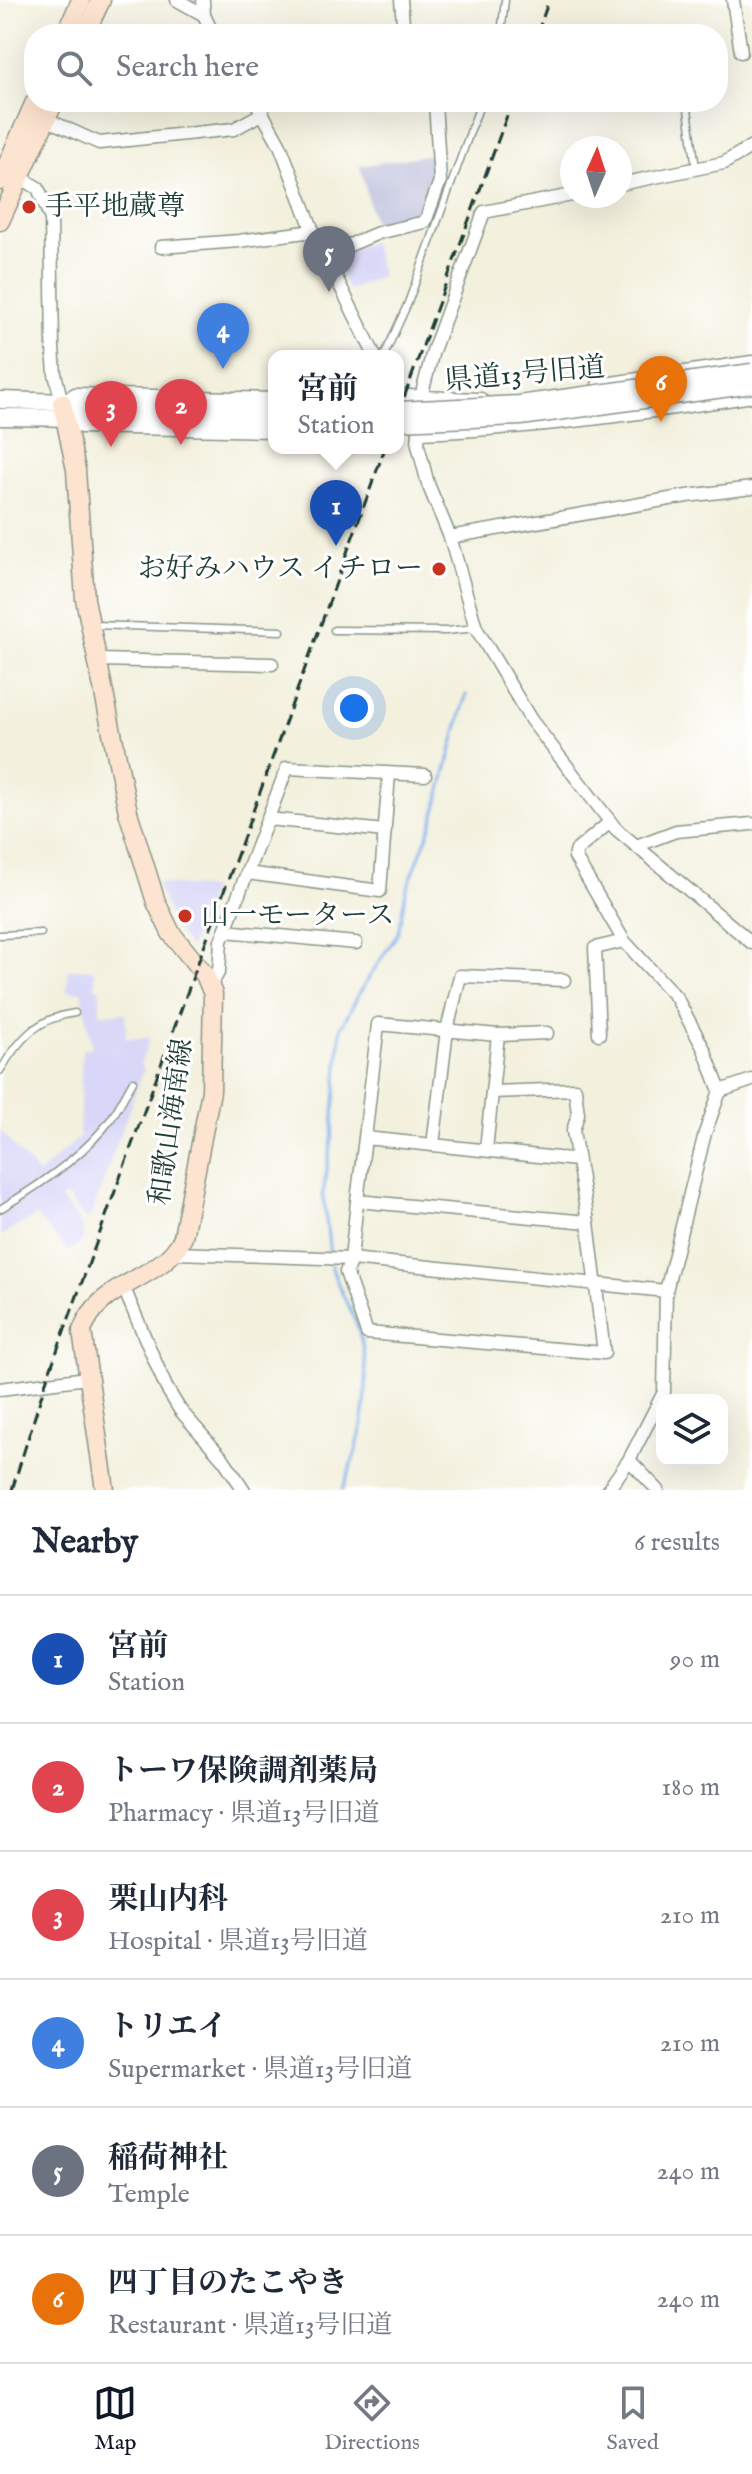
<!DOCTYPE html>
<html lang="en">
<head>
<meta charset="utf-8">
<style>
  body { margin:0; font-family:"IM FELL English","Noto Serif JP",serif; background:#f2f2f3; color:#1f2937 }
  .controls { position:absolute; right:24px; bottom:24px; display:grid; overflow:hidden; border-radius:16px; box-shadow:0 8px 32px #0002 }
  .controls button { width:72px; height:72px; display:grid; place-items:center; padding:0; border:0; border-bottom:2px solid #e0e1e3; background:#fff; color:#1f2937; font:40px sans-serif }
  .compass { position:absolute; left:560px; top:136px; width:72px; height:72px; border-radius:50%; background:#fff; box-shadow:0 8px 32px #0002; rotate:3deg }
  .you { position:absolute; left:354px; top:708px; width:28px; height:28px; margin:-20px; border:6px solid #fff; border-radius:50%; background:#1a73e8; box-shadow:0 0 0 12px #1a73e833 }
  .badge { display:grid; place-items:center; width:52px; height:52px; border-radius:50%; background:#111827; color:#fff; font-size:26px; font-weight:700 }
  .pin { position:absolute; translate:-50% -66px; filter:drop-shadow(0 2px 4px #0008) }
  .pin::after { content:''; position:absolute; top:42px; width:28px; height:24px; background:inherit; clip-path:polygon(0 0,100% 0,50% 100%) }
  .popup { position:absolute; left:268px; top:350px; width:136px; height:104px; box-sizing:border-box; display:grid; place-content:center; border-radius:16px; background:#fff; filter:drop-shadow(0 2px 6px #0005); font-size:26px; white-space:nowrap; color:#747a83 }
  .popup b { font-size:30px; color:#1f2937 }
  .popup::after { content:''; position:absolute; left:50%; top:100%; margin-left:-16px; border:16px solid transparent; border-top-color:#fff }
  .list { margin:0; padding:0; list-style:none }
  h2 { display:flex; justify-content:space-between; align-items:center; height:104px; margin:0; padding:0 32px; font-size:34px }
  h2 small { font-size:26px; font-weight:400; color:#747a83 }
  .list li { display:grid; grid-template-columns:52px 1fr auto; gap:24px; align-items:center; box-sizing:border-box; height:128px; padding:0 32px; border-top:2px solid #e0e1e3 }
  .list b { display:block; font-size:30px; white-space:nowrap }
  .list p { margin:0; font-size:26px; white-space:nowrap; color:#747a83 }
  .list em { font-size:26px; font-style:normal; color:#747a83 }
  .icon { flex:none; width:44px; height:44px; fill:none; stroke:currentColor; stroke-width:2; stroke-linecap:round; stroke-linejoin:round }
  .map { position:relative; flex:none; width:752px; height:1490px; overflow:hidden }
  .search { position:absolute; background:#fff; box-shadow:0 8px 32px #0002; left:24px; right:24px; top:24px; height:88px; display:flex; align-items:center; gap:20px; box-sizing:border-box; padding:0 28px; border-radius:32px; color:#747a83; font-size:30px }
  .sheet { height:872px; background:#fff }
  nav { display:flex; justify-content:space-around; align-items:center; box-sizing:border-box; height:112px; border-top:2px solid #e0e1e3; background:#fff; font-size:22px; color:#747a83 }
  nav a { display:grid; justify-items:center; gap:4px }
  nav .on { color:#111827 }
  .map>svg:first-child { display:block }
</style>
</head>
<body>
<div class="map">
<svg width="752" height="1490" viewBox="0 0 752 1490">
  <rect width="100%" height="100%" fill="#fff"/>
  <filter id="ink" filterUnits="userSpaceOnUse"><feTurbulence type="fractalNoise" baseFrequency=".0125" numOctaves="2"/><feDisplacementMap in="SourceGraphic" scale="16" xChannelSelector="R" yChannelSelector="G"/><feConvolveMatrix kernelMatrix="1 2 1 2 8 2 1 2 1" color-interpolation-filters="sRGB"/></filter>
  <filter id="wash" filterUnits="userSpaceOnUse"><feTurbulence type="fractalNoise" baseFrequency=".006" numOctaves="4" result="noise"/><feDisplacementMap in="SourceGraphic" scale="32" xChannelSelector="R" yChannelSelector="G"/><feGaussianBlur stdDeviation="1.8" result="paint"/><feColorMatrix in="noise" values="0 0 0 0 0 0 0 0 0 0 0 0 0 0 0 0 0 1.4 0 .05"/><feComposite in="paint" operator="in"/></filter>
  <g filter="url(#wash)">
    <rect width="100%" height="100%" fill="#f3f0dd"/>
    <!-- built -->
    <g fill="#d9d7f8">
      <polygon points="372,241 382,276 348,290 334,258"/>
      <polygon points="156,883 212,889 190,948 175,929"/>
      <polygon points="68,969 95,970 95,988 100,989 100,1014 126,1013 126,1038 150,1038 140,1065 144,1068 91,1216 86,1220 66,1196 61,1199 81,1224 84,1236 80,1244 69,1252 36,1216 0,1236 0,1130 38,1174 81,1136 79,1134 82,1050 92,1047 82,992 67,991"/>
    </g>
    <!-- industrial -->
    <polygon fill="#c0c2dd" points="438,153 437,181 422,220 376,232 360,166"/>
    <g fill="none" stroke-linecap="round" stroke-linejoin="round">
      <!-- stream -->
      <g stroke="#7fb0eb" stroke-width="3">
        <polyline points="330,1255 323,1193 332,1140 341,1027 364,985 398,933 406,891 432,824 466,695"/>
        <path d="M331 1263C335 1285 350 1305 357 1326 375 1380 364 1439 342 1490"/>
      </g>
    </g>
  </g>
  <g filter="url(#ink)">
    <g fill="none" stroke-linecap="round" stroke-linejoin="round">
      <defs>
        <g id="service">
          <polyline points="501,34 505,0"/>
          <polyline points="687,102 696,168"/>
          <polyline points="384,356 408,303 481,102"/>
          <polyline points="94,625 281,631"/>
          <polyline points="334,630 446,631 476,628"/>
          <polyline points="0,935 41,933"/>
          <path d="M0 1071C19 1039 37 1018 75 1013"/>
          <path d="M0 1209C37 1187 85 1155 111 1119 119 1107 126 1093 133 1081"/>
        </g>
        <g id="minor">
          <polyline points="177,0 204,15"/>
          <polyline points="401,0 404,34"/>
          <polyline points="733,0 741,52"/>
          <polyline points="203,1 204,15 213,34"/>
          <polyline points="256,102 280,145 313,231 375,356"/>
          <polyline points="41,117 99,143 234,129 263,113"/>
          <polyline points="15,174 38,188 51,219 53,348 55,374 62,403 75,394 274,399"/>
          <polyline points="620,184 724,163 752,146"/>
          <polyline points="161,247 239,241 313,231"/>
          <polyline points="326,255 378,233 425,222 440,181 435,102"/>
          <polyline points="598,385 752,362"/>
          <polyline points="398,395 421,397 418,445 428,484 450,537 476,628 531,720 616,829 752,943"/>
          <polyline points="481,399 421,397 433,351 484,212 572,195"/>
          <polyline points="68,418 81,427 274,431"/>
          <path d="M419 433C531 429 642 414 752 396"/>
          <polyline points="450,537 687,496 752,488"/>
          <polyline points="97,660 272,664"/>
          <polyline points="268,819 385,831"/>
          <polyline points="636,846 676,831 752,824"/>
          <polyline points="247,873 380,891 389,774"/>
          <polyline points="225,931 356,943"/>
          <polyline points="564,980 460,976 447,1030 433,1145 577,1160"/>
          <polyline points="211,985 219,971 221,941 287,768 425,775"/>
          <polyline points="599,1034 595,948 624,941"/>
          <polyline points="720,1091 752,1080"/>
          <polyline points="365,1138 378,1024 498,1035"/>
          <polyline points="433,1145 365,1138 357,1201 588,1222"/>
          <polyline points="486,1150 498,1035 547,1033"/>
          <polyline points="357,1201 351,1259 346,1272 367,1333 604,1353 588,1222 573,1131 578,1114 575,1089 492,1092"/>
          <polyline points="176,1253 351,1259 666,1291"/>
          <polyline points="123,1286 166,1387 180,1410 224,1460 244,1490"/>
          <polyline points="0,1389 87,1378"/>
          <polyline points="629,1460 658,1490"/>
          <polyline points="608,1490 629,1460 664,1392 666,1291 705,1133 720,1091 704,1049 676,997 624,941 575,857 577,850 610,822"/>
        </g>
        <g id="tertiary">
          <polyline points="0,400 274,408"/>
          <polyline points="0,417 274,420"/>
        </g>
        <g id="secondary">
          <polyline points="66,34 81,0"/>
          <polyline points="85,34 101,0"/>
          <polyline points="0,181 35,102"/>
          <polyline points="0,221 54,102"/>
          <path d="M62 403 76 470 85 599 128 812 156 902 171 933 205 975 213 994 211 1091 183 1237C165 1280 98 1281 82 1331L105 1490"/>
        </g>
      </defs>
      <!-- service casing -->
      <use href="#service" stroke="#899688" stroke-width="9"/>
      <!-- minor casing -->
      <use href="#minor" stroke="#899688" stroke-width="15"/>
      <!-- tertiary casing -->
      <use href="#tertiary" stroke="#899688" stroke-width="19"/>
      <!-- secondary casing -->
      <use href="#secondary" stroke="#899688" stroke-width="21"/>
      <!-- service -->
      <use href="#service" stroke="#fff" stroke-width="6"/>
      <!-- minor -->
      <use href="#minor" stroke="#fff" stroke-width="12"/>
      <!-- tertiary -->
      <use href="#tertiary" stroke="#fff" stroke-width="16"/>
      <!-- secondary -->
      <use href="#secondary" stroke="#fde4d0" stroke-width="18"/>
      <!-- rail -->
      <g stroke="#1f3d34" stroke-width="3" stroke-dasharray="12 6" stroke-linecap="butt">
        <polyline points="537,34 549,0"/>
        <polyline points="398,414 512,102"/>
        <polyline points="12,1490 45,1384 385,448"/>
      </g>
      <defs>
        <g id="tertiary-bridge">
          <polyline points="398,410 519,404 752,372"/>
          <polyline points="398,422 521,417 752,385"/>
        </g>
      </defs>
      <!-- tertiary-bridge casing -->
      <use href="#tertiary-bridge" stroke="#899688" stroke-width="19" stroke-linecap="butt"/>
      <!-- tertiary-bridge -->
      <use href="#tertiary-bridge" stroke="#fff" stroke-width="16"/>
    </g>
  </g>
  <!-- markers -->
  <g fill="#c8321e" stroke="#fff" stroke-width="3">
    <circle cx="29" cy="207" r="8"/>
    <circle cx="439" cy="569" r="8"/>
    <circle cx="185" cy="916" r="8"/>
  </g>
  <g text-anchor="middle" dominant-baseline="central" stroke-width="6" stroke-linejoin="round" paint-order="stroke">
    <!-- poi labels -->
    <g font-size="28" fill="#1f3d34" stroke="#fff" text-anchor="start">
      <text x="45" y="207">手平地蔵尊</text>
      <text x="423" y="569" text-anchor="end">お好みハウス イチロー</text>
      <text x="201" y="916">山一モータース</text>
    </g>
    <!-- street labels -->
    <g font-size="28" fill="#1f3d34" stroke="#fff">
      <text transform="translate(525 375) rotate(-5)">県道13号旧道</text>
      <text transform="translate(172 1122) rotate(-82)">和歌山海南線</text>
    </g>
  </g>
</svg>
<div class="controls">
<button><svg class="icon" aria-label="layers" viewBox="0 0 24 24"><path d="M12 4l9 5-9 5-9-5zM3 14l9 5 9-5"/></svg></button>
</div>
<svg class="compass" viewBox="-18 -18 36 36"><path d="M0-13l5 13h-10z" fill="#e53935"/><path d="M0 13l5-13h-10z" fill="#747a83"/></svg>
<div class="you"></div>
<div class="pin badge" style="left:336px;top:546px;background:#1a4fb4">1</div>
<div class="popup"><b>宮前</b>Station</div>
<div class="pin badge" style="left:181px;top:445px;background:#e0444e">2</div>
<div class="pin badge" style="left:111px;top:447px;background:#e0444e">3</div>
<div class="pin badge" style="left:223px;top:369px;background:#3f7fe0">4</div>
<div class="pin badge" style="left:329px;top:292px;background:#6b7280">5</div>
<div class="pin badge" style="left:661px;top:422px;background:#e8710a">6</div>
<div class="search"><svg class="icon" aria-label="search" viewBox="0 0 24 24"><circle cx="10" cy="10" r="6"/><path d="M15 15l6 6"/></svg>Search here</div>
</div>
<section class="sheet">
<h2>Nearby<small>6 results</small></h2>
<ul class="list">
<li><span class="badge" style="background:#1a4fb4">1</span><div><b>宮前</b><p>Station</p></div><em>90 m</em></li>
<li><span class="badge" style="background:#e0444e">2</span><div><b>トーワ保険調剤薬局</b><p>Pharmacy · 県道13号旧道</p></div><em>180 m</em></li>
<li><span class="badge" style="background:#e0444e">3</span><div><b>栗山内科</b><p>Hospital · 県道13号旧道</p></div><em>210 m</em></li>
<li><span class="badge" style="background:#3f7fe0">4</span><div><b>トリエイ</b><p>Supermarket · 県道13号旧道</p></div><em>210 m</em></li>
<li><span class="badge" style="background:#6b7280">5</span><div><b>稲荷神社</b><p>Temple</p></div><em>240 m</em></li>
<li><span class="badge" style="background:#e8710a">6</span><div><b>四丁目のたこやき</b><p>Restaurant · 県道13号旧道</p></div><em>240 m</em></li>
</ul>
</section>
<nav>
<a class="on"><svg class="icon" aria-label="map" viewBox="0 0 24 24"><path d="M3 6l6-2 6 2 6-2v14l-6 2-6-2-6 2zM9 4v14M15 6v14"/></svg>Map</a>
<a><svg class="icon" aria-label="directions" viewBox="0 0 24 24"><path d="M12 3l9 9-9 9-9-9zM9 14v-3h6M13 9l2 2-2 2"/></svg>Directions</a>
<a><svg class="icon" aria-label="saved" viewBox="0 0 24 24"><path d="M7 4h10v16l-5-4-5 4z"/></svg>Saved</a>
</nav>
</body>
</html>
